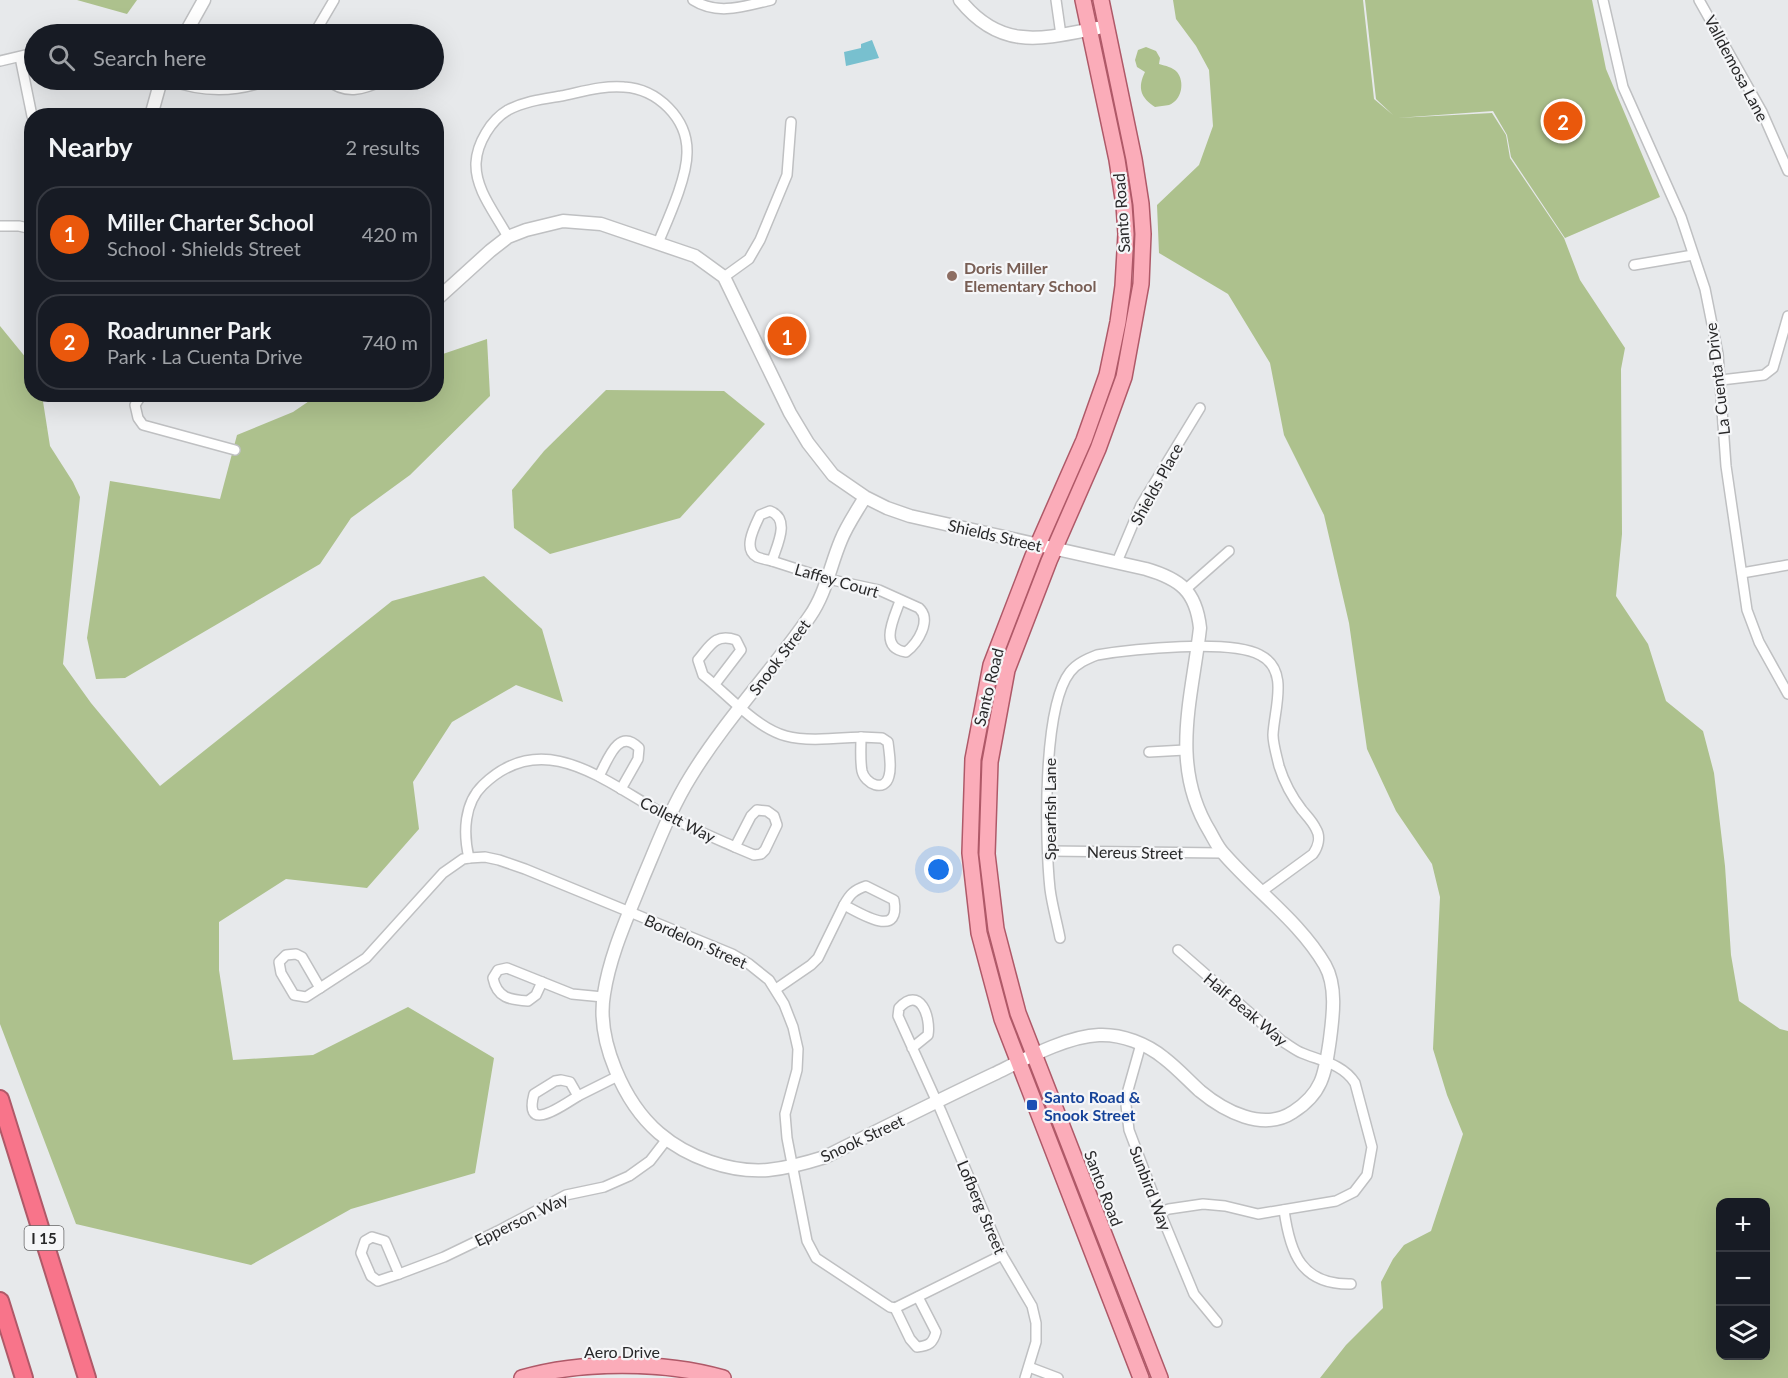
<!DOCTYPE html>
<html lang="en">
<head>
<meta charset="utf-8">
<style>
  body { margin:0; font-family:Lato,sans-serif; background:#20242c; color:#f1f3f6 }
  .controls { position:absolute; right:18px; bottom:18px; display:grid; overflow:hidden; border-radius:12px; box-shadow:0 6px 24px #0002 }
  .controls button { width:54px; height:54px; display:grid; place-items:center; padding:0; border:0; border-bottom:2px solid #363941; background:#171b24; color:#f1f3f6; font:30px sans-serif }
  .you { position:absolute; left:939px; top:870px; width:21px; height:21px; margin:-15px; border:4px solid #fff; border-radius:50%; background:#1a73e8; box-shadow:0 0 0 9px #1a73e833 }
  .badge { display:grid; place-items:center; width:39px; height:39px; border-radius:50%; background:#ea580c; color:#fff; font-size:20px; font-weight:700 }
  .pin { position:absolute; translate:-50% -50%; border:3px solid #fff; box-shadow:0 2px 6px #0006 }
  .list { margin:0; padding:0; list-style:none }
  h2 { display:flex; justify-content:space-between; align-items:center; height:78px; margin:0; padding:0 24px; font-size:26px }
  h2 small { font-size:20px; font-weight:400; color:#9ea1a6 }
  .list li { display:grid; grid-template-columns:39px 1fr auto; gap:18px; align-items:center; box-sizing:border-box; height:96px; margin:0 12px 12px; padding:0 12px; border:2px solid #363941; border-radius:24px }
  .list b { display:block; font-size:22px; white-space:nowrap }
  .list p { margin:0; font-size:20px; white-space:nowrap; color:#9ea1a6 }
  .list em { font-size:20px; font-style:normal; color:#9ea1a6 }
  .icon { flex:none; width:33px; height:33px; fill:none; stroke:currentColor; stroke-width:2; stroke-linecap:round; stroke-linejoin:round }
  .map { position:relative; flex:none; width:1788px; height:1378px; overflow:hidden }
  .search { position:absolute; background:#171b24; box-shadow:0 6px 24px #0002; left:24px; top:24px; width:420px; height:66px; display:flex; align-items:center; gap:15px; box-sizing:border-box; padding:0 21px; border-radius:33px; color:#9ea1a6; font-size:22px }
  .panel { position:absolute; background:#171b24; box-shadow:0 6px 24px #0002; left:24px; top:108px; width:420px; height:294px; border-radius:24px }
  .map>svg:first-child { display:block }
</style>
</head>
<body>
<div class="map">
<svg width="1788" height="1378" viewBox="0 0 1788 1378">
  <rect width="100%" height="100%" fill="#e7e9eb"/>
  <!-- green -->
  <g fill="#adc18d" fill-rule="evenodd">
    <polygon points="77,0 137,0 127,14"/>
    <path d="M1173 0H1363L1374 99 1393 115 1376 99 1365 0H1592L1606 69 1660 197 1565 238 1511 157 1507 135 1493 111 1397 118 1492 113 1506 135 1510 158 1564 238 1580 280 1625 348 1621 369 1622 534 1616 596 1648 644 1666 701 1703 731 1714 773 1725 866 1731 955 1739 1001 1780 1029 1788 1031V1378H1320L1346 1345 1383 1308 1381 1282 1393 1259 1404 1245 1431 1231 1463 1134 1447 1095 1433 1049 1440 897 1432 864 1396 811 1367 749 1349 623 1324 515 1284 435 1270 363 1228 294 1159 253 1157 205 1199 165 1213 126 1209 70 1196 46 1176 19ZM1720 1202H1766V1356H1720Z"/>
    <path d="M1146 47 1156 51 1160 58 1159 64C1166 66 1172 67 1177 72 1185 82 1182 100 1169 105 1165 106 1159 106 1155 107 1141 98 1137 88 1145 72L1137 67 1135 60 1138 50Z"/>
    <polygon points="0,326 31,364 32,394 42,395 50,446 73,482 80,497 63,664 91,703 160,786 392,601 484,576 542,629 563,702 516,685 452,722 413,782 419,829 367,888 286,879 219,922 219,970 233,1060 313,1055 408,1007 494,1058 475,1173 351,1209 251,1265 76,1224 0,1024"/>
    <polygon points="487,339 490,396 410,475 351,518 320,564 125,678 96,679 87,638 110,481 220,499 237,435 293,412 318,395 436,394 437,356"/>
    <polygon points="606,390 724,391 765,424 680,518 550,554 514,528 512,490 544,451"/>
  </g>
  <!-- water -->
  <polygon fill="#78c0cf" points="872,40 879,58 846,66 844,52 861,48 861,44"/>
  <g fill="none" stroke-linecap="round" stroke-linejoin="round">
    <defs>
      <g id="minor">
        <path d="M693 0C718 16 745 6 771 0"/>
        <polyline points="1056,0 1061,35"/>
        <polyline points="1603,0 1623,87 1681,217 1705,289 1718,354 1726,466 1747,610 1759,642 1788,694"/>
        <polyline points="1699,0 1762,112 1788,171"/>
        <polyline points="314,34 334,0"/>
        <polyline points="20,57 32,116"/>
        <polyline points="0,61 34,53"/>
        <path d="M169 80C203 93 235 93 269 80"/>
        <path d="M327 80C347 96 364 89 385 80"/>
        <polyline points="0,226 19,226 32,229"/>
        <path d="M508 237C496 214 475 190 476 163 477 143 491 120 508 110 525 101 543 99 561 96 581 92 604 85 624 87 657 89 688 118 687 153 687 178 668 219 658 243"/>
        <polyline points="1634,265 1693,255"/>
        <polyline points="724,277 749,259 760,240 787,175 791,122"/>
        <polyline points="1721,380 1764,375 1773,368 1788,316"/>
        <polyline points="142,394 135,405 138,418 143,425 235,450"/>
        <path d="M770 511C791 519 777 545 772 561 768 560 762 559 757 557 742 549 755 526 760 515Z"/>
        <path d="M772 561 828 579 879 590 919 608C932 620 918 643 906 652 878 648 894 618 900 601"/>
        <polyline points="1117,562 1141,505 1200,408"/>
        <polyline points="1742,573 1788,565"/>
        <polyline points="1186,589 1229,551"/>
        <path d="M715 684 741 650 736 640C715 633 710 646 698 660L703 675C727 694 756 728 786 736 807 742 839 738 861 737"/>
        <path d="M861 737 882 738 888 742C889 752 892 766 889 776 885 793 865 784 862 771 860 761 861 748 861 737Z"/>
        <polyline points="1149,752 1185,750"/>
        <path d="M599 776C608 760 618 727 639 748L638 759 621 789"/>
        <polygon points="757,810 767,811 774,816 777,825 765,850 761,854 754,855 735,847 751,816"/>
        <polyline points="1049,851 1222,853"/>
        <path d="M469 858C463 833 464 803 483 785 543 727 604 781 660 812 684 825 710 836 735 847"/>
        <path d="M866 886 894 900C901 940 860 913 844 905 850 894 854 890 866 886Z"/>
        <path d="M1060 938C1057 922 1052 905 1050 889 1045 842 1042 708 1070 672 1077 663 1087 659 1097 655 1132 649 1230 639 1260 655 1290 670 1274 709 1273 735 1273 744 1277 757 1279 766 1284 782 1292 797 1302 810 1307 816 1313 822 1316 829 1321 837 1318 847 1313 854L1261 892"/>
        <polygon points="296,954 302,957 320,988 306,997 294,995 281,973 279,962 286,955"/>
        <path d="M507 968 542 982 536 995 528 1001C510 1000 497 998 493 978L498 970Z"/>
        <polyline points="542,982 572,994 603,997"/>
        <polyline points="320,988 366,958 443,873 463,859 469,858 485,857 499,860 525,869 732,954 749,964 769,980 784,1004 793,1027 798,1049 797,1070 785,1114 787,1138 807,1241 816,1258 890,1307 895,1308 1002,1255"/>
        <polyline points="776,989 811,965 818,958 844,905"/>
        <polyline points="1141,1044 1128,1090 1126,1105 1129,1130 1160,1212 1194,1294 1217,1322"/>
        <path d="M912 1048 928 1035C931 1017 920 985 899 1008L898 1016 941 1111 1002 1255 1032 1306 1036 1323V1342L1025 1378"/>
        <path d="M561 1080 570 1082 578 1096C563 1105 523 1135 534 1094L555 1081Z"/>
        <polyline points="578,1096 618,1076"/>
        <path d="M1284 1210C1290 1253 1301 1285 1351 1284"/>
        <path d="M1160 1212 1169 1209 1203 1204 1225 1206 1258 1214 1336 1201 1354 1192 1367 1175 1372 1147 1355 1083C1343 1064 1321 1061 1302 1053 1295 1050 1289 1045 1282 1041L1178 950"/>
        <polygon points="372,1237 385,1241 399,1274 378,1281 371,1276 361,1253 365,1241"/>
        <polyline points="399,1274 444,1257 498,1231 566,1195 604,1187 629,1176 650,1161 667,1139"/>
        <path d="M895 1308 910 1339 917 1347C929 1346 933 1343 936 1332L918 1297"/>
        <polyline points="1029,1367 1058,1378"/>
      </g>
      <g id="tertiary">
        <path d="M960 0C1001 51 1042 39 1098 28"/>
        <polyline points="185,34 204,0"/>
        <polyline points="151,116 161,80"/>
        <path d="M436 300 490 251 508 237 526 230 563 221 601 224 695 256 724 277 790 413 808 443 833 475 865 497 887 508 910 516 1146 569C1180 579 1196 591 1200 628 1192 699 1169 765 1210 832 1214 839 1218 848 1224 854 1257 892 1300 922 1325 965 1337 986 1333 1016 1330 1039 1325 1073 1323 1093 1293 1112 1263 1132 1224 1111 1200 1091 1188 1080 1177 1068 1164 1058 1147 1044 1122 1034 1099 1035 1067 1036 1023 1060 994 1074 937 1101 881 1129 825 1157 806 1163 788 1168 768 1170 730 1173 687 1157 659 1133 624 1103 596 1040 604 994 610 954 628 916 643 878 658 843 671 808 691 776 726 719 773 670 810 616 826 593 830 566 841 540 847 525 857 511 865 497"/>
      </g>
      <g id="primary">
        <polyline points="1083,0 1117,160 1124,205 1126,234 1123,286 1118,322 1107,375 1084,440 1033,556 991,665 973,759 970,853 979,933 1002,1019 1141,1378"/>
        <polyline points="1101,0 1134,159 1141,204 1143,234 1141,284 1124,377 1098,449 1049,561 1007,670 990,762 987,854 996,929 1018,1013 1160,1378"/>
        <path d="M522 1378C580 1361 664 1361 723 1378"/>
      </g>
      <g id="motorway">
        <polyline points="0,1099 87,1378"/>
        <polyline points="0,1301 24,1378"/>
      </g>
    </defs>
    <!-- minor casing -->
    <use href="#minor" stroke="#bfc0c2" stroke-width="12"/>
    <!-- tertiary casing -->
    <use href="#tertiary" stroke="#bfc0c2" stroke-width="15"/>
    <!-- primary casing -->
    <use href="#primary" stroke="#af5968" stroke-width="18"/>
    <!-- motorway casing -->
    <use href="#motorway" stroke="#af5968" stroke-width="20"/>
    <!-- minor -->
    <use href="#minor" stroke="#fff" stroke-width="9"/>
    <!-- tertiary -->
    <use href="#tertiary" stroke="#fff" stroke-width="12"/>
    <!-- primary -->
    <use href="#primary" stroke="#fbacb9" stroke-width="15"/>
    <!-- motorway -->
    <use href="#motorway" stroke="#f8748a" stroke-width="16"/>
  </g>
  <!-- markers -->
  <circle fill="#8d6e63" stroke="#f5f6f8" stroke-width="2" cx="952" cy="276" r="6"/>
  <rect fill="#1a4fb4" stroke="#f5f6f8" stroke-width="2" x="1026" y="1099" width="12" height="12" rx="3"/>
  <g text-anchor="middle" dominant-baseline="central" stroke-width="4.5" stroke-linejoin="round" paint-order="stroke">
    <!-- shield labels -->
    <rect fill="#f5f6f8" stroke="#666667" stroke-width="1.5" x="24.5" y="1226" width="39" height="24" rx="4.5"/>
    <g font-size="15" font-weight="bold" fill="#282829">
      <text x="44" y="1238">I 15</text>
    </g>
    <!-- street labels -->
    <g font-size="16" fill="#282829" stroke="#f5f6f8">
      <text transform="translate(1737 68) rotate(62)">Valldemosa Lane</text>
      <text transform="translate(1121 213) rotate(-94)">Santo Road</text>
      <text transform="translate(1717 379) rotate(-97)">La Cuenta Drive</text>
      <text transform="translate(1156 484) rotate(-61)">Shields Place</text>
      <text transform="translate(995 535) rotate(13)">Shields Street</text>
      <text transform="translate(837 580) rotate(16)">Laffey Court</text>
      <text transform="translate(779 657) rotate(-53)">Snook Street</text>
      <text transform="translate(988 687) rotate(-76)">Santo Road</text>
      <text transform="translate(1049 809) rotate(-90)">Spearfish Lane</text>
      <text transform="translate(678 819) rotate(27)">Collett Way</text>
      <text transform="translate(1135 852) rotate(1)">Nereus Street</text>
      <text transform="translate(696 941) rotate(24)">Bordelon Street</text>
      <text transform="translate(1246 1009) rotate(40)">Half Beak Way</text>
      <text transform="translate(862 1138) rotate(-25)">Snook Street</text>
      <text transform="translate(1104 1188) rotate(69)">Santo Road</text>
      <text transform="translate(1151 1188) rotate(69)">Sunbird Way</text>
      <text transform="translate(982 1207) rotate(67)">Lofberg Street</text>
      <text transform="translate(521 1219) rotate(-26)">Epperson Way</text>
      <text x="622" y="1351">Aero Drive</text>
    </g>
    <!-- education labels -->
    <g font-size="16" font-weight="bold" fill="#785e54" stroke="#f5f6f8" text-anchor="start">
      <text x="964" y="267">Doris Miller<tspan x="964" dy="18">Elementary School</tspan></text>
    </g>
    <!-- transit labels -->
    <g font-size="16" font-weight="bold" fill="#164399" stroke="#f5f6f8" text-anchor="start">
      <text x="1044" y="1096">Santo Road &amp;<tspan x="1044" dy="18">Snook Street</tspan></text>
    </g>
  </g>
</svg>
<div class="controls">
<button>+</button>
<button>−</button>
<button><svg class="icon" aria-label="layers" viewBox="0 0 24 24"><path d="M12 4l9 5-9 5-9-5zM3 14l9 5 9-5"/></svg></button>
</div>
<div class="you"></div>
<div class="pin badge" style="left:787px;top:336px">1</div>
<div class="pin badge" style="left:1563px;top:121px">2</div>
<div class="search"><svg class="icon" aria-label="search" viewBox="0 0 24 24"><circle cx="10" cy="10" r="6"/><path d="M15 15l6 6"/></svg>Search here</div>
<section class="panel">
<h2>Nearby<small>2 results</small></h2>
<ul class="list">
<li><span class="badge">1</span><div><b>Miller Charter School</b><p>School · Shields Street</p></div><em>420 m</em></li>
<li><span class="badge">2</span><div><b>Roadrunner Park</b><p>Park · La Cuenta Drive</p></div><em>740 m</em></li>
</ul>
</section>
</div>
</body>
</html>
